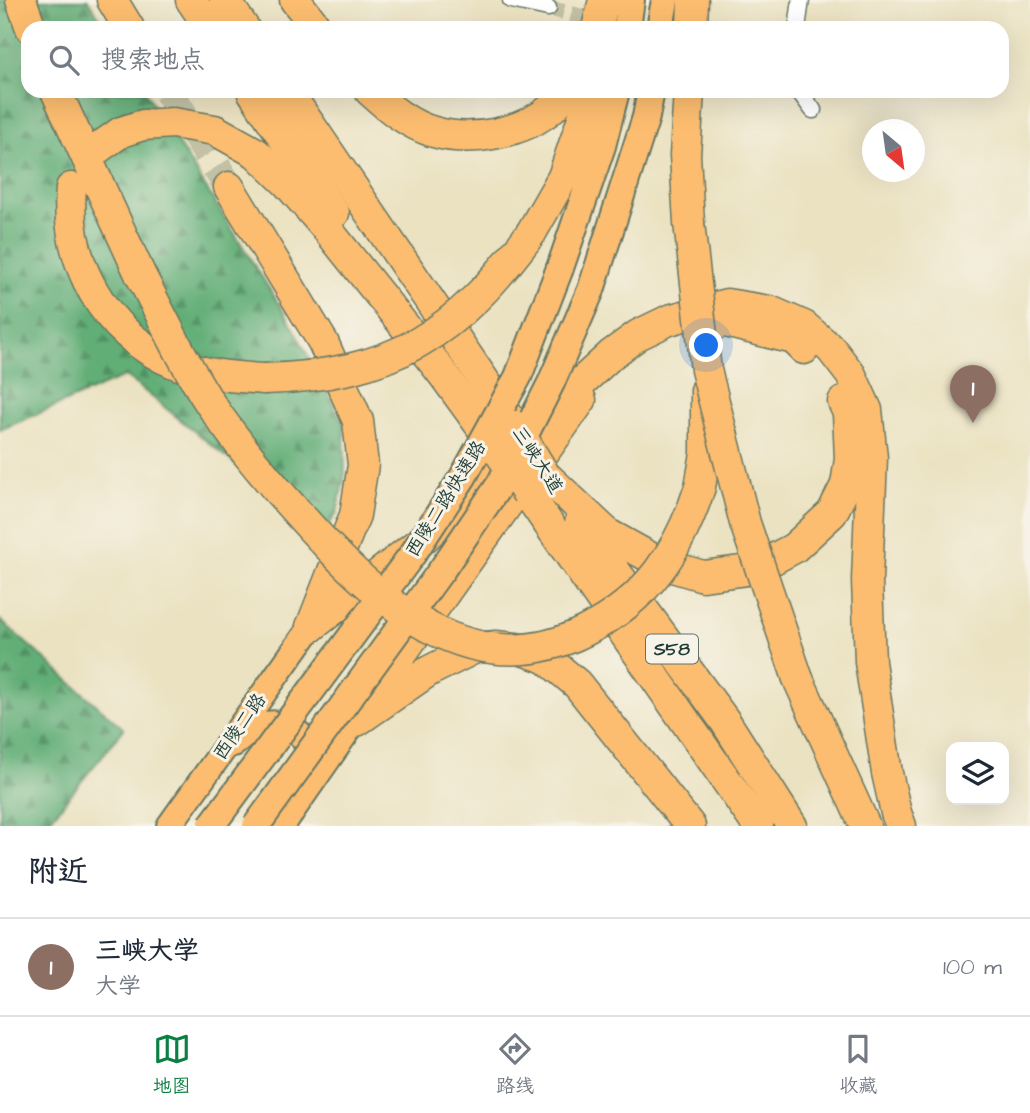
<!DOCTYPE html>
<html lang="zh">
<head>
<meta charset="utf-8">
<style>
  body { margin:0; font-family:"Architects Daughter","LXGW WenKai TC",sans-serif; background:#f6f6f7; color:#1f2937 }
  .controls { position:absolute; right:21px; bottom:21px; display:grid; overflow:hidden; border-radius:14px; box-shadow:0 7px 28px #0002 }
  .controls button { width:63px; height:63px; display:grid; place-items:center; padding:0; border:0; border-bottom:2px solid #e0e1e3; background:#fff; color:#1f2937; font:35px sans-serif }
  .compass { position:absolute; left:862px; top:119px; width:63px; height:63px; border-radius:50%; background:#fff; box-shadow:0 7px 28px #0002; rotate:151deg }
  .you { position:absolute; left:707px; top:346px; width:24px; height:24px; margin:-18px; border:5px solid #fff; border-radius:50%; background:#1a73e8; box-shadow:0 0 0 10px #1a73e833 }
  .badge { display:grid; place-items:center; width:46px; height:46px; border-radius:50%; background:#0b8043; color:#fff; font-size:23px; font-weight:700 }
  .pin { position:absolute; translate:-50% -58px; filter:drop-shadow(0 2px 4px #0008) }
  .pin::after { content:''; position:absolute; top:37px; width:24px; height:21px; background:inherit; clip-path:polygon(0 0,100% 0,50% 100%) }
  .list { margin:0; padding:0; list-style:none }
  h2 { display:flex; justify-content:space-between; align-items:center; height:91px; margin:0; padding:0 28px; font-size:30px }
  h2 small { font-size:23px; font-weight:400; color:#747a83 }
  .list li { display:grid; grid-template-columns:46px 1fr auto; gap:21px; align-items:center; box-sizing:border-box; height:98px; padding:0 28px; border-top:2px solid #e0e1e3 }
  .list b { display:block; font-size:26px; white-space:nowrap }
  .list p { margin:0; font-size:23px; white-space:nowrap; color:#747a83 }
  .list em { font-size:23px; font-style:normal; color:#747a83 }
  .icon { flex:none; width:38px; height:38px; fill:none; stroke:currentColor; stroke-width:2; stroke-linecap:round; stroke-linejoin:round }
  .map { position:relative; flex:none; width:1030px; height:826px; overflow:hidden }
  .search { position:absolute; background:#fff; box-shadow:0 7px 28px #0002; left:21px; right:21px; top:21px; height:77px; display:flex; align-items:center; gap:18px; box-sizing:border-box; padding:0 24px; border-radius:21px; color:#747a83; font-size:26px }
  .sheet { height:189px; background:#fff }
  nav { display:flex; justify-content:space-around; align-items:center; box-sizing:border-box; height:98px; border-top:2px solid #e0e1e3; background:#fff; font-size:19px; color:#747a83 }
  nav a { display:grid; justify-items:center; gap:4px }
  nav .on { color:#0b8043 }
  .map>svg:first-child { display:block }
</style>
</head>
<body>
<div class="map">
<svg width="1030" height="826" viewBox="0 0 1030 826">
  <defs>
    <pattern id="forest-firs" width="22" height="20" patternUnits="userSpaceOnUse" patternTransform="scale(1.75)"><rect width="22" height="20" fill="#62ae77"/><path d="M5 1l3.5 6h-7zM16 11l3.5 6h-7z" fill="#508f62"/></pattern>
  </defs>
  <rect width="100%" height="100%" fill="#f7f3e8"/>
  <filter id="ink" filterUnits="userSpaceOnUse"><feTurbulence type="fractalNoise" baseFrequency=".0143" numOctaves="2"/><feDisplacementMap in="SourceGraphic" scale="14" xChannelSelector="R" yChannelSelector="G"/><feConvolveMatrix kernelMatrix="1 2 1 2 8 2 1 2 1" color-interpolation-filters="sRGB"/></filter>
  <filter id="wash" filterUnits="userSpaceOnUse"><feTurbulence type="fractalNoise" baseFrequency=".00686" numOctaves="4" result="noise"/><feDisplacementMap in="SourceGraphic" scale="28" xChannelSelector="R" yChannelSelector="G"/><feGaussianBlur stdDeviation="1.57" result="paint"/><feColorMatrix in="noise" values="0 0 0 0 0 0 0 0 0 0 0 0 0 0 0 0 0 1.4 0 .05"/><feComposite in="paint" operator="in"/></filter>
  <g filter="url(#wash)">
    <rect width="100%" height="100%" fill="#ebe2c1"/>
    <!-- forest -->
    <g fill="url(#forest-firs)" stroke="#407656" stroke-width="2">
      <polygon points="0,0 88,0 106,28 28,28 28,91 145,91 292,325 344,425 345,473 337,513 322,534 126,376 0,430"/>
      <polygon points="0,620 124,729 45,826 0,826"/>
    </g>
  </g>
  <g filter="url(#ink)">
    <g fill="none" stroke-linecap="round" stroke-linejoin="round">
      <!-- minor-tunnel -->
      <polyline stroke="#c2c1a5" stroke-width="16" stroke-dasharray="16 8" stroke-linecap="butt" points="548,8 605,23"/>
      <!-- motorway-tunnel -->
      <polyline stroke="#c2c1a5" stroke-width="30" stroke-dasharray="30 15" stroke-linecap="butt" points="168,91 229,187"/>
      <defs>
        <g id="minor">
          <polyline points="511,0 548,8"/>
          <polyline points="797,28 801,0"/>
          <polyline points="799,91 813,110"/>
        </g>
        <g id="primary">
          <path d="M234 744C242 738 252 728 262 725 291 716 314 742 313 769"/>
          <polyline points="169,826 311,627"/>
          <polyline points="282,826 395,663"/>
        </g>
        <g id="trunk">
          <polyline points="627,28 631,0"/>
          <polyline points="660,28 665,0"/>
          <polyline points="560,268 602,146 616,91"/>
          <polyline points="591,290 646,117 651,91"/>
        </g>
        <g id="motorway">
          <polyline points="21,0 31,28"/>
          <polyline points="112,0 129,28"/>
          <polyline points="191,0 210,28"/>
          <polyline points="225,0 244,28"/>
          <polyline points="295,0 317,28"/>
          <polyline points="597,28 604,0"/>
          <polyline points="692,28 693,0"/>
          <polyline points="56,91 140,274"/>
          <polyline points="252,91 334,213"/>
          <polyline points="287,91 515,426"/>
          <path d="M370 91C389 108 409 125 434 132 471 143 524 133 553 107 558 103 562 96 567 91"/>
          <polyline points="689,91 685,155 689,223"/>
          <polyline points="97,149 121,132 143,125 173,123 215,130 256,153 288,184 331,234 443,374"/>
          <polyline points="229,187 323,342 358,421 363,465 355,515 311,627"/>
          <path d="M71 188C64 261 105 335 174 363 203 375 233 377 264 379"/>
          <polyline points="531,233 563,177 592,91"/>
          <polyline points="716,324 725,322 794,339 804,349"/>
          <polyline points="432,359 493,443"/>
          <polyline points="545,475 608,534 662,564 703,576 755,569 794,548 832,513 846,485 850,459 848,413 843,402"/>
          <polyline points="700,487 706,453 706,390"/>
          <polyline points="527,493 758,826"/>
          <polyline points="580,523 725,721 792,826"/>
          <polyline points="311,627 421,541 486,478 551,410 612,354 638,335 669,320 727,304 770,311 804,326 831,349 851,375 867,410 872,458 867,580 870,662 887,773 896,813 901,826"/>
          <polyline points="395,663 581,400"/>
          <polyline points="798,679 865,826"/>
          <polyline points="357,721 429,671 475,648 496,646 516,648 546,658 577,684 690,826"/>
        </g>
      </defs>
      <!-- minor casing -->
      <use href="#minor" stroke="#667765" stroke-width="19"/>
      <!-- primary casing -->
      <use href="#primary" stroke="#667765" stroke-width="28"/>
      <!-- trunk casing -->
      <use href="#trunk" stroke="#667765" stroke-width="30"/>
      <!-- motorway casing -->
      <use href="#motorway" stroke="#667765" stroke-width="33"/>
      <!-- minor -->
      <use href="#minor" stroke="#fff" stroke-width="16"/>
      <!-- primary -->
      <use href="#primary" stroke="#fcbd6f" stroke-width="24"/>
      <!-- trunk -->
      <use href="#trunk" stroke="#fcbd6f" stroke-width="26"/>
      <!-- motorway -->
      <use href="#motorway" stroke="#fcbd6f" stroke-width="30"/>
      <defs>
        <g id="trunk-bridge">
          <polyline points="211,826 414,552 463,477 518,377 560,268"/>
          <polyline points="256,826 443,568 500,484 551,383 591,290"/>
        </g>
        <g id="motorway-bridge">
          <polyline points="689,223 706,370 745,523 798,679"/>
          <path d="M140 274C163 318 184 364 211 405 239 446 271 484 304 520 376 600 471 689 585 631 647 600 679 552 700 487"/>
          <path d="M264 379C393 375 456 335 531 233"/>
          <polyline points="515,426 545,475"/>
          <polyline points="493,443 527,493"/>
        </g>
      </defs>
      <!-- trunk-bridge casing -->
      <use href="#trunk-bridge" stroke="#667765" stroke-width="30" stroke-linecap="butt"/>
      <!-- motorway-bridge casing -->
      <use href="#motorway-bridge" stroke="#667765" stroke-width="33" stroke-linecap="butt"/>
      <!-- trunk-bridge -->
      <use href="#trunk-bridge" stroke="#fcbd6f" stroke-width="26"/>
      <!-- motorway-bridge -->
      <use href="#motorway-bridge" stroke="#fcbd6f" stroke-width="30"/>
    </g>
  </g>
  <g text-anchor="middle" dominant-baseline="central" stroke-width="6" stroke-linejoin="round" paint-order="stroke">
    <!-- shield labels -->
    <rect fill="#f7f3e8" stroke="#60746a" stroke-width="2" x="646" y="634.5" width="52" height="29" rx="5"/>
    <g font-size="18" font-weight="bold" fill="#1f3d34">
      <text x="672" y="649">S58</text>
    </g>
    <!-- street labels -->
    <g font-size="19" fill="#1f3d34" stroke="#f7f3e8">
      <text transform="translate(537 460) rotate(57)">三峡大道</text>
      <text transform="translate(446 499) rotate(-58)">西陵二路快速路</text>
      <text transform="translate(240 727) rotate(-55)">西陵二路</text>
    </g>
  </g>
</svg>
<div class="controls">
<button><svg class="icon" aria-label="layers" viewBox="0 0 24 24"><path d="M12 4l9 5-9 5-9-5zM3 14l9 5 9-5"/></svg></button>
</div>
<svg class="compass" viewBox="-18 -18 36 36"><path d="M0-13l5 13h-10z" fill="#e53935"/><path d="M0 13l5-13h-10z" fill="#747a83"/></svg>
<div class="you"></div>
<div class="pin badge" style="left:973px;top:423px;background:#8d6e63">1</div>
<div class="search"><svg class="icon" aria-label="search" viewBox="0 0 24 24"><circle cx="10" cy="10" r="6"/><path d="M15 15l6 6"/></svg>搜索地点</div>
</div>
<section class="sheet">
<h2>附近<small></small></h2>
<ul class="list">
<li><span class="badge" style="background:#8d6e63">1</span><div><b>三峡大学</b><p>大学</p></div><em>100 m</em></li>
</ul>
</section>
<nav>
<a class="on"><svg class="icon" aria-label="map" viewBox="0 0 24 24"><path d="M3 6l6-2 6 2 6-2v14l-6 2-6-2-6 2zM9 4v14M15 6v14"/></svg>地图</a>
<a><svg class="icon" aria-label="directions" viewBox="0 0 24 24"><path d="M12 3l9 9-9 9-9-9zM9 14v-3h6M13 9l2 2-2 2"/></svg>路线</a>
<a><svg class="icon" aria-label="saved" viewBox="0 0 24 24"><path d="M7 4h10v16l-5-4-5 4z"/></svg>收藏</a>
</nav>
</body>
</html>
